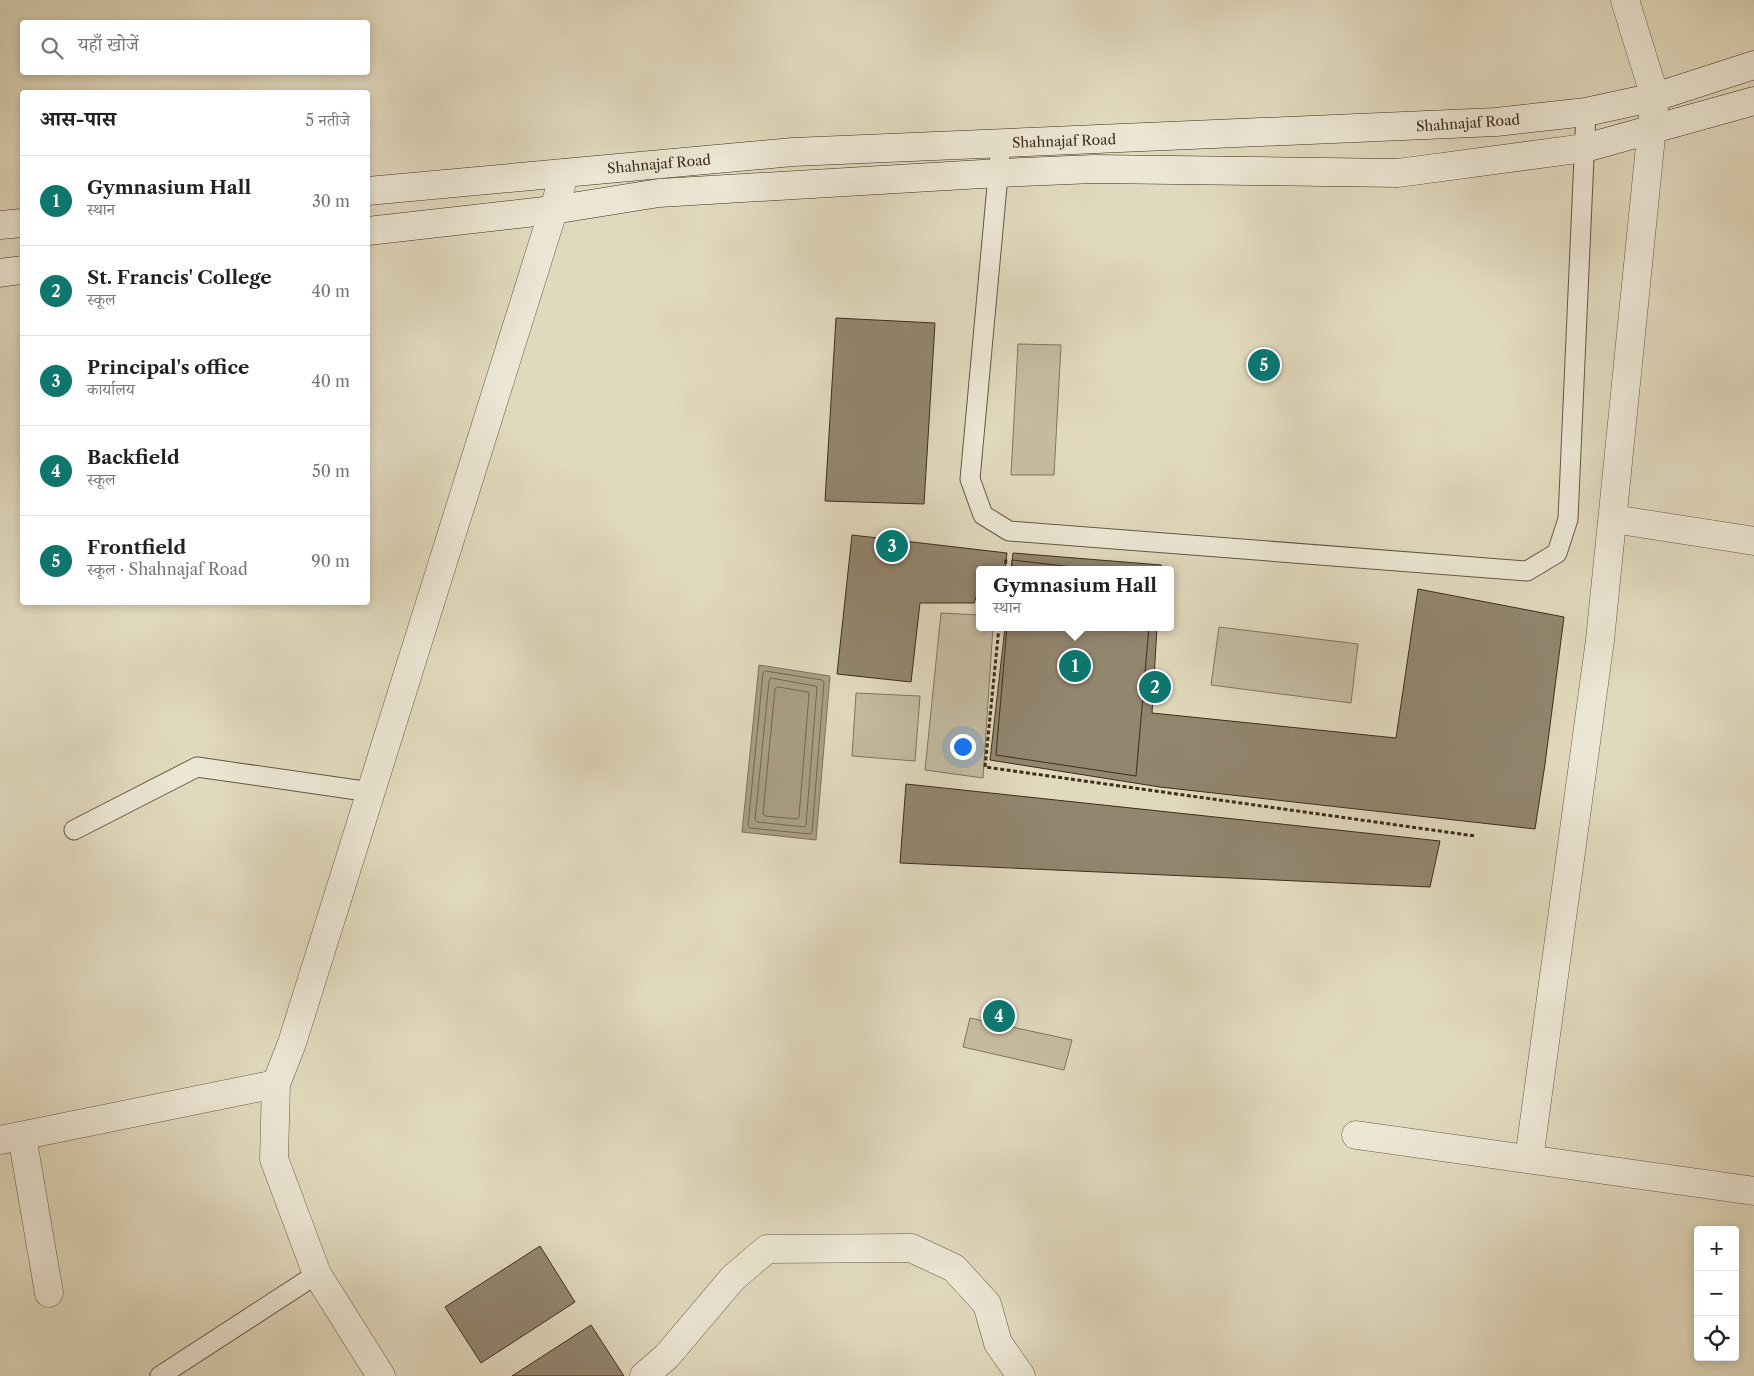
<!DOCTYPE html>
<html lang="hi">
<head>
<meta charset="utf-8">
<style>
  body { margin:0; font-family:"Libre Caslon Text","Noto Serif Devanagari",serif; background:#f2f2f2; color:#222 }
  .controls { position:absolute; right:15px; bottom:15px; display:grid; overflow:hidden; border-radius:5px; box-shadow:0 2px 8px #0003 }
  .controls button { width:45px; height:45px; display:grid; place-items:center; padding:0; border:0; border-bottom:1px solid #e0e0e0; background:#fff; color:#222; font:25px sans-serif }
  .you { position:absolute; left:962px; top:746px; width:18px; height:18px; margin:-12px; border:4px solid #fff; border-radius:50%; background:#1a73e8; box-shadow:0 0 0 8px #1a73e833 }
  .badge { display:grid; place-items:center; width:32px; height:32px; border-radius:50%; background:#0f766e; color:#fff; font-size:16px; font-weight:700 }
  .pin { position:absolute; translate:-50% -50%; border:2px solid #fff; box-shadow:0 1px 5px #0006 }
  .popup { position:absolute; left:976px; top:566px; width:198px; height:65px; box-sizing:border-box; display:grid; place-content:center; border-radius:5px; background:#fff; filter:drop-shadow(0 1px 4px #0005); font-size:16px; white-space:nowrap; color:#767676 }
  .popup b { font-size:19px; color:#222 }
  .popup::after { content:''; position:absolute; left:50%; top:100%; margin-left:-10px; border:10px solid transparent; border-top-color:#fff }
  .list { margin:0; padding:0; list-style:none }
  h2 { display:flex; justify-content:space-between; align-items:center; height:65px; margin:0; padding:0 20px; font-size:21px }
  h2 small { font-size:16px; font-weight:400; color:#767676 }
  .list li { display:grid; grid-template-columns:32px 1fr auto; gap:15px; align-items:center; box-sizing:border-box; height:90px; padding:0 20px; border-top:1px solid #e0e0e0 }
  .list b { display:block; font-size:19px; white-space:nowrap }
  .list p { margin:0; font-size:16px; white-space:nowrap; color:#767676 }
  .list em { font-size:16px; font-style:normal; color:#767676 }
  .icon { flex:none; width:28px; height:28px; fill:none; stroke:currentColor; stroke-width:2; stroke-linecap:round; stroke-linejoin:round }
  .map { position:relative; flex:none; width:1754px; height:1376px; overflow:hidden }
  .search { position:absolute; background:#fff; box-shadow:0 2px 8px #0003; left:20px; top:20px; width:350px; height:55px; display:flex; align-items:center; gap:12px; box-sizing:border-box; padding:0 18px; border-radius:5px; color:#767676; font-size:19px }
  .panel { position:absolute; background:#fff; box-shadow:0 2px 8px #0003; left:20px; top:90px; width:350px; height:515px; border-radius:5px }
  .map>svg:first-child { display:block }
</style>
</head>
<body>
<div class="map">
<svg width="1754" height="1376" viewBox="0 0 1754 1376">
  <rect width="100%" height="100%" fill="#e1d9bd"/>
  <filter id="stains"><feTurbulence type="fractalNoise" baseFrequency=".004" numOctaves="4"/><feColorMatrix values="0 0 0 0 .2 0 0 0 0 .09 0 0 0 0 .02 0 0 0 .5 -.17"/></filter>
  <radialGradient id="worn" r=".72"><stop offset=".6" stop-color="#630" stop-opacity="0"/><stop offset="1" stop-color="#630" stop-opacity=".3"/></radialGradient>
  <!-- park -->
  <g fill="#c5bca1" stroke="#81745e">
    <polygon points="1018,344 1061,345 1054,475 1011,475"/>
    <polygon points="941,613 980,615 980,627 993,627 983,778 925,770"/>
    <polygon points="1219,627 1358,644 1351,703 1211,685"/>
    <polygon points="856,693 920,696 915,761 852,756"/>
    <polygon points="970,1018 1072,1040 1064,1070 963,1047"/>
  </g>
  <!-- water -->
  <polygon fill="#a99f86" stroke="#7e715b" points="759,665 830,676 816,840 742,832"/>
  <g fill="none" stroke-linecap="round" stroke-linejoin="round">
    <!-- shore -->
    <g stroke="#736650" stroke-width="1">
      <polygon points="766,671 822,680 824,682 812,832 810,834 750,828 748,826 763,673"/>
      <polygon points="771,678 815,686 817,687 806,825 804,827 757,822 755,820 769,681"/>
      <polygon points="778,687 808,692 809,694 799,817 797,819 765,816 763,814 775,689"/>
    </g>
  </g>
  <!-- building -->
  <g fill="#92866f" stroke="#3d2d1b">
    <polygon points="836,318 935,323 924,504 825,501"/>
    <polygon points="852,535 1007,553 1005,570 980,570 980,586 974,603 920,603 911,682 837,674"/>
    <polygon points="1013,553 1161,565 1161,570 1011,570"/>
    <polygon points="1012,560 1098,570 1012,570"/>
    <polygon points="1418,589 1564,617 1545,764 1535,829 1160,787 990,760 1005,627 1157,627 1152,713 1396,738"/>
    <polygon points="1007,627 1149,627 1136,776 996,755"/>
    <polygon points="906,784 1440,841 1430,887 900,863"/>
    <polygon points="540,1246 575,1302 481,1363 445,1307"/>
    <polygon points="591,1325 624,1376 512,1376"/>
  </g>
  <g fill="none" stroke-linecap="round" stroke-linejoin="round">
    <defs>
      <g id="lane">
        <polyline points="1001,143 970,479 983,515 1009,531 1527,571 1557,553 1568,519 1586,112"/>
        <polyline points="74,830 197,767 371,792"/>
        <polyline points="160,1376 317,1274"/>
      </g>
      <g id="street">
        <polyline points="1613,519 1754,541"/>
        <polyline points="1356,1135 1754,1191"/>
        <polyline points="22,1136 49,1293"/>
        <polyline points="0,1140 276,1084"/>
        <polyline points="1529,1159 1600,640 1655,97 1625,0"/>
        <polyline points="381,1376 317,1274 274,1159 276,1084 292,1043 565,173"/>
        <polyline points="644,1376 667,1356 733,1278 767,1249 911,1248 954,1268 987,1304 998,1343 1021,1376"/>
      </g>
      <g id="secondary">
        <polyline points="368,191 793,152 1496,122 1586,112 1655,97 1754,65"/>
        <polyline points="0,225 22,223"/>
        <polyline points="368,231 553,210 659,193 999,173 1094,169 1398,173 1585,148 1754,101"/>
        <polyline points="0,273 22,270"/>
      </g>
    </defs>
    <!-- lane casing -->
    <use href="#lane" stroke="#665844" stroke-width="21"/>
    <!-- street casing -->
    <use href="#street" stroke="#665844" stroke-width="29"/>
    <!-- secondary casing -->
    <use href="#secondary" stroke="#3d2d1b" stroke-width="29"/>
    <!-- path -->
    <g stroke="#3d2d1b" stroke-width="3" stroke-dasharray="4 2.5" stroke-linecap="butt">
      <polyline points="1005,570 1006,558"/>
      <polyline points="999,627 985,767 1475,836"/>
    </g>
    <!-- lane -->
    <use href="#lane" stroke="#ece6d4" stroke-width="19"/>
    <!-- street -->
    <use href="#street" stroke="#ece6d4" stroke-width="28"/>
    <!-- secondary -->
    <use href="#secondary" stroke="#ece6d4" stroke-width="28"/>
  </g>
  <g text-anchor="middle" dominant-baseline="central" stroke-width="4" stroke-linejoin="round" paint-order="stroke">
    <!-- street labels -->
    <g font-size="14" fill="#3d2d1b" stroke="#ece6d4">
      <text transform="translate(1468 123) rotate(-4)">Shahnajaf Road</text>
      <text transform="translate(1064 141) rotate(-2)">Shahnajaf Road</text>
      <text transform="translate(659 164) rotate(-5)">Shahnajaf Road</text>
    </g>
  </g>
  <rect width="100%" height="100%" filter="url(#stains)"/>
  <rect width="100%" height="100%" fill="url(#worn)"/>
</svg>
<div class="controls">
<button>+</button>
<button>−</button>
<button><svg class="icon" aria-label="locate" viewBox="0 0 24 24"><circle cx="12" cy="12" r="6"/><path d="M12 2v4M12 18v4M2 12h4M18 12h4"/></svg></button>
</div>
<div class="you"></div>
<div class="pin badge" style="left:1075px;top:666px">1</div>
<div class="popup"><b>Gymnasium Hall</b>स्थान</div>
<div class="pin badge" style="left:1155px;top:687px">2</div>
<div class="pin badge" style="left:892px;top:546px">3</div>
<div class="pin badge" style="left:999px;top:1016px">4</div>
<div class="pin badge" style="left:1264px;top:365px">5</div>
<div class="search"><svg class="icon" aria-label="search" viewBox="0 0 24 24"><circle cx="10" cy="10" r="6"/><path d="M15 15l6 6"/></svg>यहाँ खोजें</div>
<section class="panel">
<h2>आस-पास<small>5 नतीजे</small></h2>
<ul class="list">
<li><span class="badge">1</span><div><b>Gymnasium Hall</b><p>स्थान</p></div><em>30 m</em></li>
<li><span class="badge">2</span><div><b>St. Francis' College</b><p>स्कूल</p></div><em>40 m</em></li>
<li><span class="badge">3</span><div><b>Principal's office</b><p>कार्यालय</p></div><em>40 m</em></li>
<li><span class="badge">4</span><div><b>Backfield</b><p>स्कूल</p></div><em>50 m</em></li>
<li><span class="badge">5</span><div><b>Frontfield</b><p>स्कूल · Shahnajaf Road</p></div><em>90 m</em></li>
</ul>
</section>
</div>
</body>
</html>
